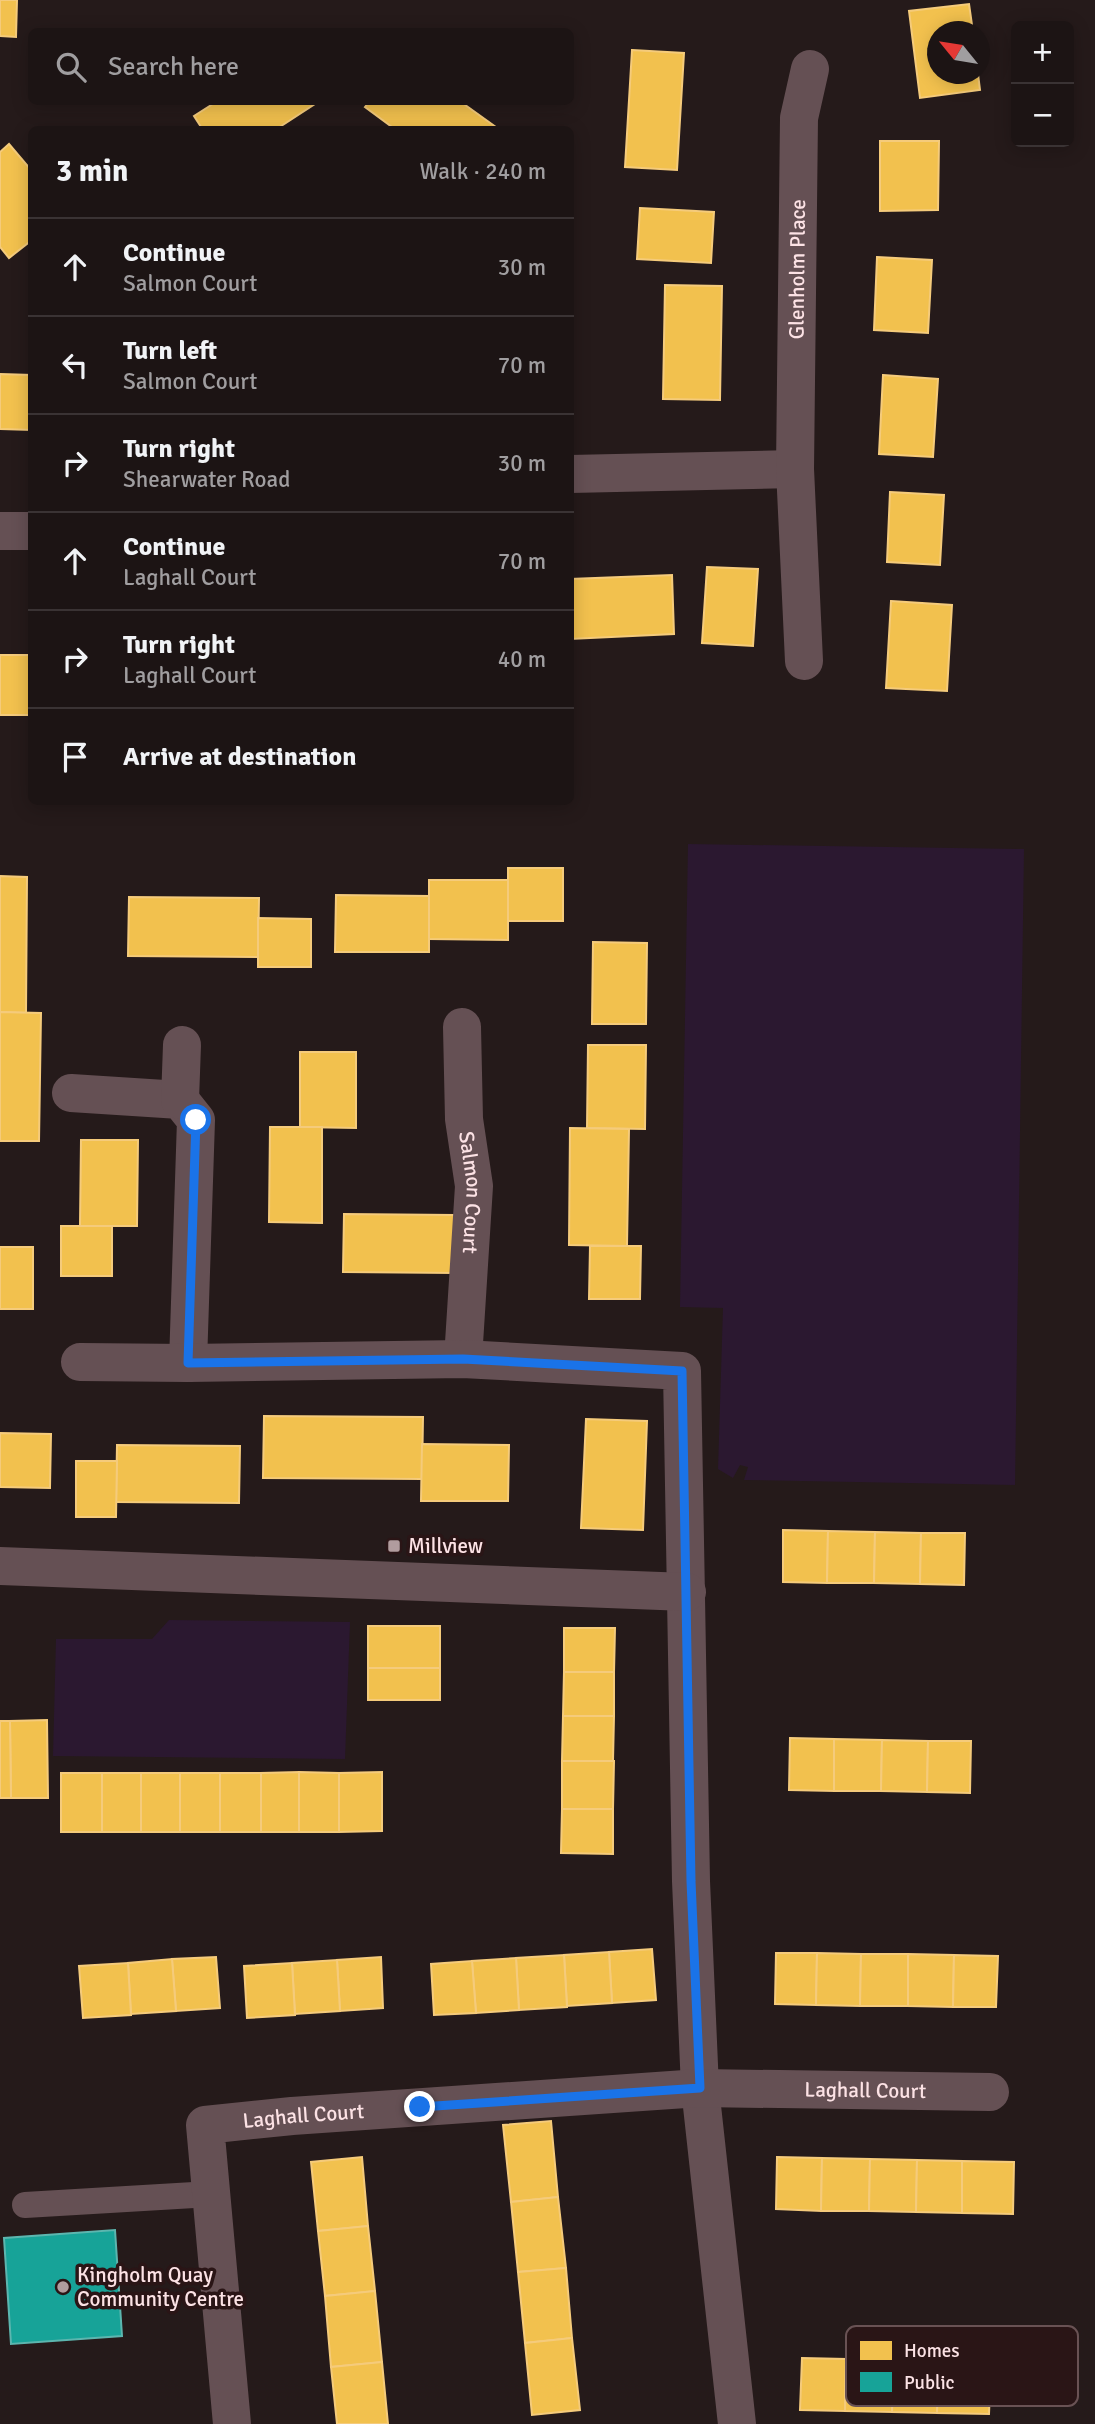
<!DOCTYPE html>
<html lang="en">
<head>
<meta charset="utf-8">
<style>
  body { margin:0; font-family:Signika,sans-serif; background:#251d1d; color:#f1f3f6 }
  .controls { position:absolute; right:21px; top:21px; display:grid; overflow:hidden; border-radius:10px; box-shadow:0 4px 18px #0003 }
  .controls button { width:63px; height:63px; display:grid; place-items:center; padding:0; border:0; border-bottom:2px solid #3a3334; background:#1c1414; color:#f1f3f6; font:35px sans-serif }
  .compass { position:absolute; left:927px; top:21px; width:63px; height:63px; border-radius:50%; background:#1c1414; box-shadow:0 4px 18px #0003; rotate:300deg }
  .stop { position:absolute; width:21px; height:21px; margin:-16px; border:5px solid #1a73e8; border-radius:50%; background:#fff }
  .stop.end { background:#1a73e8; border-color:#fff; box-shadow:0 2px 7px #0008 }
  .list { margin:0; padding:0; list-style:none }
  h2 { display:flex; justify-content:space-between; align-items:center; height:91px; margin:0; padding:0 28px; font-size:30px }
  h2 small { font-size:23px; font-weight:400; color:#a09ea0 }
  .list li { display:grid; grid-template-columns:46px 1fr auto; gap:21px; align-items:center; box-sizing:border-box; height:98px; padding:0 28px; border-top:2px solid #3a3334 }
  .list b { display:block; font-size:26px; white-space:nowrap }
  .list p { margin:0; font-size:23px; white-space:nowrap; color:#a09ea0 }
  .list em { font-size:23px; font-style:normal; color:#a09ea0 }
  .icon { flex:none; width:38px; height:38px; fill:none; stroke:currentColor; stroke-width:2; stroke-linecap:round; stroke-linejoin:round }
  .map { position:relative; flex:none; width:1095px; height:2424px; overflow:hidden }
  .search { position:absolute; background:#1c1414; box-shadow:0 4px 18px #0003; left:28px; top:28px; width:546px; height:77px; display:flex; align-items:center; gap:18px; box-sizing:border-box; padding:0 24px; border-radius:10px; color:#a09ea0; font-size:26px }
  .panel { position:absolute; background:#1c1414; box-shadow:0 4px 18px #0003; left:28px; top:126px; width:546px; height:679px; border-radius:10px }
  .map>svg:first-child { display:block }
</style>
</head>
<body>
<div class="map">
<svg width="1095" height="2424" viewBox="0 0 1095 2424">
  <rect width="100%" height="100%" fill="#251a1a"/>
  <!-- green -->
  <g fill="#2b1830">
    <polygon points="688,844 1024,849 1015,1485 744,1480 748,1467 740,1465 733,1478 718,1469 723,1308 680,1307"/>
    <polygon points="169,1620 350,1622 345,1759 53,1756 56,1639 152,1639"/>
  </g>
  <!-- homes -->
  <g fill="#f2c14e" stroke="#f5cb7b" stroke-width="2">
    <polygon points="0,0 17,0 16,37 0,36"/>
    <polygon points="969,4 973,32 937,32 937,74 978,74 980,90 920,98 909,11"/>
    <polygon points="632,50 684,53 677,170 625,167"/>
    <polygon points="216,102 318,102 275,130 203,130 194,116"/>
    <polygon points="369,102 461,102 500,130 396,130 365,107"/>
    <polygon points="880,141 939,141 938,210 880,211"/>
    <polygon points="9,144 32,171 32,240 9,258 0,247 0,152"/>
    <polygon points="640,208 714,212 711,263 637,259"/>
    <polygon points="877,257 932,260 928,333 874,330"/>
    <polygon points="665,285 722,286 720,400 663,399"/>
    <polygon points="0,374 32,375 32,430 0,429"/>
    <polygon points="883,375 938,379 933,457 879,454"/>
    <polygon points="890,492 944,495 940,565 887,562"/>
    <polygon points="707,567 758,569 753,646 702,643"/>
    <polygon points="672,575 674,634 570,639 570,579"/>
    <polygon points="891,601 952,605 947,691 886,688"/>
    <rect x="0" y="655" width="32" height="60"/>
    <rect x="508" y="868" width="55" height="53"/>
    <polygon points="0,876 27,877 26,1013 0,1012"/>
    <polygon points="429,880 508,880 508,940 429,939"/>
    <polygon points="336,895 429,896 429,952 335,952"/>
    <polygon points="129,897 259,898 258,957 128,956"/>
    <polygon points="258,918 311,919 311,967 258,967"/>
    <polygon points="593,942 647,943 646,1024 592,1024"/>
    <polygon points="0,1012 41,1013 39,1141 0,1141"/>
    <polygon points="588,1045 646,1045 645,1129 587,1128"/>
    <polygon points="300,1052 356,1052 356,1128 300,1127"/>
    <polygon points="270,1127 322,1127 322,1223 269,1222"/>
    <polygon points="570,1128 629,1129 627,1246 569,1245"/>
    <polygon points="81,1140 138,1140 137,1226 80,1226"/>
    <polygon points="344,1214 454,1215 454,1273 343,1272"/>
    <rect x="61" y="1226" width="51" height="50"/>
    <polygon points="590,1246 641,1246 640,1299 589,1299"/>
    <rect x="0" y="1247" width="33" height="62"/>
    <polygon points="264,1416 423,1417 422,1479 263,1478"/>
    <polygon points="586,1419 647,1421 643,1530 581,1528"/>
    <polygon points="0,1433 51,1434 50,1488 0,1487"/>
    <polygon points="422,1444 509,1445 508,1501 421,1501"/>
    <polygon points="117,1445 240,1446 239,1503 116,1502"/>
    <polygon points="76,1461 117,1461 116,1517 76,1517"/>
    <polygon points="783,1530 828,1531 827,1583 783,1582"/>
    <polygon points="828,1531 875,1532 874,1583 827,1583"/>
    <polygon points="875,1532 921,1533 920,1584 874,1583"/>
    <polygon points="921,1533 965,1533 964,1585 920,1584"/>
    <rect x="368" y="1626" width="72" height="42"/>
    <polygon points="564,1628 615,1628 614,1672 564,1672"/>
    <rect x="368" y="1668" width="72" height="32"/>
    <polygon points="564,1672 614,1672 614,1716 563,1716"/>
    <polygon points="563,1716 614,1716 613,1761 562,1761"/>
    <polygon points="47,1720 48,1798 11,1798 10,1721"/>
    <polygon points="0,1721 10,1721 11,1798 0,1798"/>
    <polygon points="790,1738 834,1739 834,1791 789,1790"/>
    <polygon points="834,1739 882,1740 881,1791 834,1791"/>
    <polygon points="882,1740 928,1741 927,1792 881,1791"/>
    <polygon points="928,1741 971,1741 970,1793 927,1792"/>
    <polygon points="562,1761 614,1761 613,1809 562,1809"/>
    <polygon points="299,1772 299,1832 261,1832 261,1773"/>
    <polygon points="299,1772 339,1773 339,1832 299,1832"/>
    <polygon points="382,1772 382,1831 339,1832 339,1773"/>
    <rect x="61" y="1773" width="41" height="59"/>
    <rect x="102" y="1773" width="39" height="59"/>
    <rect x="141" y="1773" width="39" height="59"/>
    <rect x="180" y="1773" width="40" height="59"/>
    <rect x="220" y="1773" width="41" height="59"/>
    <polygon points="562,1809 613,1809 613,1854 561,1853"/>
    <polygon points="652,1949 656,2000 612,2003 609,1952"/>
    <polygon points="609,1952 612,2003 567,2006 564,1955"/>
    <polygon points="776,1953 817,1953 816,2005 775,2004"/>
    <polygon points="817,1953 861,1954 860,2006 816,2005"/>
    <polygon points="861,1954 908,1954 908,2006 860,2006"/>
    <polygon points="908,1954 954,1955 953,2007 908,2006"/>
    <polygon points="564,1955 567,2007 519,2010 516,1958"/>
    <polygon points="954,1955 998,1956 996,2007 953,2007"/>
    <polygon points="216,1957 220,2008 176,2011 172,1959"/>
    <polygon points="381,1957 383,2008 340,2011 337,1960"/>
    <polygon points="516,1958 519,2010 476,2013 472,1961"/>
    <polygon points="172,1959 176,2011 131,2014 128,1963"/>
    <polygon points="337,1960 340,2011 295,2014 292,1963"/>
    <polygon points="472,1961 476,2013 434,2015 431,1964"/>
    <polygon points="128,1963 131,2015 83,2018 79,1966"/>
    <polygon points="292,1963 295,2015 247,2018 244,1966"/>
    <polygon points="551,2121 558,2197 511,2202 503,2125"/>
    <polygon points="362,2157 368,2226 318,2231 311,2162"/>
    <polygon points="777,2157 822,2158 821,2211 776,2209"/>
    <polygon points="822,2158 870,2159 869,2211 821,2211"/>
    <polygon points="870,2159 917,2160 916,2212 869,2211"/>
    <polygon points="917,2160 962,2161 962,2213 916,2212"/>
    <polygon points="962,2161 1014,2162 1013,2214 962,2213"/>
    <polygon points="558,2197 566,2268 518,2272 511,2202"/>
    <polygon points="368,2226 375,2291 325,2296 318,2231"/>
    <polygon points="566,2268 572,2338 525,2343 518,2272"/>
    <polygon points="375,2291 382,2362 331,2367 325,2296"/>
    <polygon points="572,2338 580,2410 532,2415 525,2343"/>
    <polygon points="802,2358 846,2359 845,2411 800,2410"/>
    <polygon points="846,2359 894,2360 892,2412 845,2411"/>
    <polygon points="894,2360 939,2360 937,2413 892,2412"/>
    <polygon points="939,2360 991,2362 989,2414 937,2413"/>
    <polygon points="382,2362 388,2424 337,2424 331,2367"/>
  </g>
  <!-- public -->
  <polygon fill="#17a398" stroke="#5cb6af" stroke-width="2" points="115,2230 122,2336 11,2344 4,2238"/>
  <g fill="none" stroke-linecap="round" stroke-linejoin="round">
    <!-- service -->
    <polyline stroke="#655054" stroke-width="26" points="25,2205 211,2194"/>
    <!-- minor -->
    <g stroke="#655054" stroke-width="38">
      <polyline points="570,474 795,469"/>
      <polyline points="0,531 32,531"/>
      <path id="s1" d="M804 661 795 469 799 118 810 69"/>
      <path id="s2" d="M462 1027 464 1119 474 1186 463 1359"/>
      <polyline points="71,1093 180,1100 196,1120 188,1363"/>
      <polyline points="180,1100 182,1045"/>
      <polyline points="80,1362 188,1363 463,1359 682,1371 691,1881 700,2088 737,2424"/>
      <polyline points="0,1566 687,1592"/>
      <path id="s3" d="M232 2424 205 2125 292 2116 700 2088 990 2092"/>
    </g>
  </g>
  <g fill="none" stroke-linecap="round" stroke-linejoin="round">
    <!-- route -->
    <polyline stroke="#1a73e8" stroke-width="9" points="196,1120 188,1363 463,1359 682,1371 691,1881 700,2088 420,2107"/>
  </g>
  <!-- markers -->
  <g fill="#b19c9e" stroke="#2a1516" stroke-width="2.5">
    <rect x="387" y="1539" width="14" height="14" rx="3.5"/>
    <circle cx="63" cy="2287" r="7"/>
  </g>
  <g text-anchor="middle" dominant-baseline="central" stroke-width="7" stroke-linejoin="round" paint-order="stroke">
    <!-- street labels -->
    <g font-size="21" fill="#fce2e5" stroke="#2a1516">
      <text stroke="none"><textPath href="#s1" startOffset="392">Glenholm Place</textPath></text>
      <text stroke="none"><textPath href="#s2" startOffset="166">Salmon Court</textPath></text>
      <text stroke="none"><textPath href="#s3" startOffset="962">Laghall Court</textPath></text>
      <text stroke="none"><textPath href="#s3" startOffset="399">Laghall Court</textPath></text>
    </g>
    <!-- poi labels -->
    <g font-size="21" fill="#fce2e5" stroke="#2a1516" text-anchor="start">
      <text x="408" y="1546">Millview</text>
      <text x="77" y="2275">Kingholm Quay<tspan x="77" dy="24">Community Centre</tspan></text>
    </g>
  </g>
  <!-- legend -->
  <rect x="846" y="2326" width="232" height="80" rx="10" fill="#2a1516" stroke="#695254" stroke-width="2"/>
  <rect x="860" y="2341" width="32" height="19" fill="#f2c14e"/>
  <rect x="860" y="2372" width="32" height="20" fill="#17a398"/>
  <g font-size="19" fill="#fce2e5">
    <text x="904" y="2357">Homes</text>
    <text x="904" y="2389">Public</text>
  </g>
</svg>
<div class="controls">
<button>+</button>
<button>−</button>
</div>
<svg class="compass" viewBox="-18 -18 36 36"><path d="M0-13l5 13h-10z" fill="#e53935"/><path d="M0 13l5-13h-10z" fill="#a09ea0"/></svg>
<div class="stop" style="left:196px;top:1120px"></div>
<div class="stop end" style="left:420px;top:2107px"></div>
<div class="search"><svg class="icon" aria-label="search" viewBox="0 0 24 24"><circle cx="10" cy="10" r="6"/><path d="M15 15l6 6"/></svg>Search here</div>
<section class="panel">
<h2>3 min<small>Walk · 240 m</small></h2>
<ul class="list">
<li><svg class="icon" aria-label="ahead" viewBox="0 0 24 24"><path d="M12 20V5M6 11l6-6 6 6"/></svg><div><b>Continue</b><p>Salmon Court</p></div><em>30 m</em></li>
<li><svg class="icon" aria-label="left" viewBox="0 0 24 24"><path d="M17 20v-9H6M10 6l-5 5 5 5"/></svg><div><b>Turn left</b><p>Salmon Court</p></div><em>70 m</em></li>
<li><svg class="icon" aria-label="right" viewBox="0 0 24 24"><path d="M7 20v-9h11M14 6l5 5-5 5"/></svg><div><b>Turn right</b><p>Shearwater Road</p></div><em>30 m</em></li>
<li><svg class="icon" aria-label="ahead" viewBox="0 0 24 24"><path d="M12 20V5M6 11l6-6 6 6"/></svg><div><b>Continue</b><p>Laghall Court</p></div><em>70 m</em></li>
<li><svg class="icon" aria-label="right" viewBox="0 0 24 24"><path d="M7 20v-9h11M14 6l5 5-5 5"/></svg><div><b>Turn right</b><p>Laghall Court</p></div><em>40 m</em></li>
<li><svg class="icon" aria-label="arrive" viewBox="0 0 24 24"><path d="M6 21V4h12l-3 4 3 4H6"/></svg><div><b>Arrive at destination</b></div></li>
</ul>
</section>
</div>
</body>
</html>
